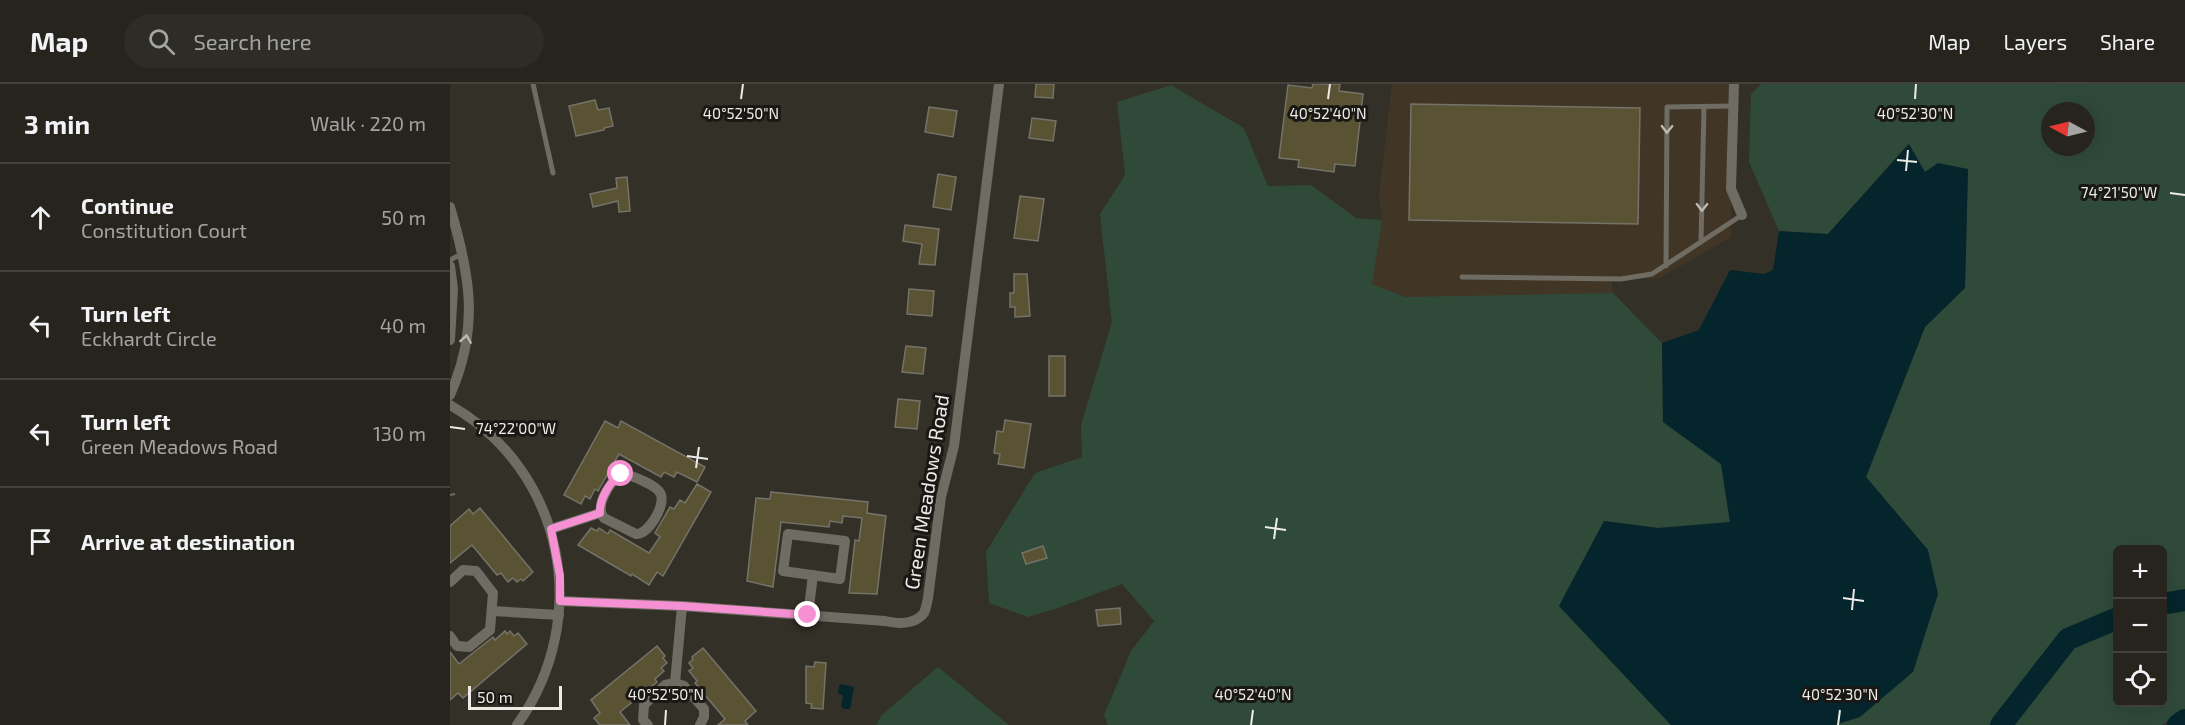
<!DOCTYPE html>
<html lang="en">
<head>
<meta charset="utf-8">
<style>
  body { margin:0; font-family:"Exo 2",sans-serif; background:#2e2c26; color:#f1f3f6 }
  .controls { position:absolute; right:18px; bottom:18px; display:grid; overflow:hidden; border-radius:9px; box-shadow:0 6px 24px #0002 }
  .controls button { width:54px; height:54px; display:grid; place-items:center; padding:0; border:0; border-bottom:2px solid #42413b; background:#26241d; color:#f1f3f6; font:30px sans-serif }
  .compass { position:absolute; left:1591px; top:18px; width:54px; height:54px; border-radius:50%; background:#26241d; box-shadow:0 6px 24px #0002; rotate:277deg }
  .scale { position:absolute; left:18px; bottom:15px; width:94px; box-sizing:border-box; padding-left:6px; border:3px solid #ecebe5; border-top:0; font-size:16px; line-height:21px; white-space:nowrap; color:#ecebe5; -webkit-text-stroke:4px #191814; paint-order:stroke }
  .stop { position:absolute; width:18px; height:18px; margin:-14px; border:4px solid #f591d2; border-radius:50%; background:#fff }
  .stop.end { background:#f591d2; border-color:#fff; box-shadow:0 2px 6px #0008 }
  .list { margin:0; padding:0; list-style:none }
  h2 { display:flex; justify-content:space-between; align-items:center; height:78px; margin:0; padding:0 24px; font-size:26px }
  h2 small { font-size:20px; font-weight:400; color:#a4a4a4 }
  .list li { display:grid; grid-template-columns:39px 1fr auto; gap:18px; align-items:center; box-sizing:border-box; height:108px; padding:0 24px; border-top:2px solid #42413b }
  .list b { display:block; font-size:22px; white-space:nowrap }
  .list p { margin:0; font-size:20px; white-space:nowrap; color:#a4a4a4 }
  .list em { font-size:20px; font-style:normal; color:#a4a4a4 }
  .icon { flex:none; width:33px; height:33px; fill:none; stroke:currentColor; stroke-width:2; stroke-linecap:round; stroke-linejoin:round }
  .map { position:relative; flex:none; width:1735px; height:641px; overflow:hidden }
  header { display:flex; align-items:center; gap:36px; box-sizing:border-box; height:84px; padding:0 30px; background:#26241d; border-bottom:2px solid #42413b }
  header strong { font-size:28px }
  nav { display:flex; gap:33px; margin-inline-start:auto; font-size:21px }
  .search { width:420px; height:54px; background:#2e2c26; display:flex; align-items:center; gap:15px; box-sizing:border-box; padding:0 21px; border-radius:33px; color:#a4a4a4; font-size:22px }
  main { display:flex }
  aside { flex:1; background:#26241d }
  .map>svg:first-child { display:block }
</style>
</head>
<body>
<header>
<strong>Map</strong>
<div class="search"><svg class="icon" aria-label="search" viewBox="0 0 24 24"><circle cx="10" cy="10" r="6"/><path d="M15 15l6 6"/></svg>Search here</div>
<nav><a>Map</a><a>Layers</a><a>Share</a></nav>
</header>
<main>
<aside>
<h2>3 min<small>Walk · 220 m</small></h2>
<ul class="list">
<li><svg class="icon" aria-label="ahead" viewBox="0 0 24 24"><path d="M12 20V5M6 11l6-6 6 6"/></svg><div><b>Continue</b><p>Constitution Court</p></div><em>50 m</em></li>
<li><svg class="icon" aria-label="left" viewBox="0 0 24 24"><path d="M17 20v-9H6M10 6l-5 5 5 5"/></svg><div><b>Turn left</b><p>Eckhardt Circle</p></div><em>40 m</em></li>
<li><svg class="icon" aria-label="left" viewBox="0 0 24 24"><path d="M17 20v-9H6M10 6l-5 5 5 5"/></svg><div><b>Turn left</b><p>Green Meadows Road</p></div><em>130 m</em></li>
<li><svg class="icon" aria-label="arrive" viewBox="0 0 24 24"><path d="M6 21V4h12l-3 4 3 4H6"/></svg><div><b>Arrive at destination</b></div></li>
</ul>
</aside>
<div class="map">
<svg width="1735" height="641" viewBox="0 0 1735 641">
  <rect width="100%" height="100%" fill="#323027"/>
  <!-- industrial -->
  <polygon fill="#413526" points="942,0 1282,0 1281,153 1208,195 1161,193 1163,209 955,214 921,200 932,136 929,111"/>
  <!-- green -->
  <g fill="#304a3a" fill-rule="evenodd">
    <path d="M1311 0H1735V626L1712 641H1384L1410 633 1478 466 1416 393 1475 243 1515 204 1518 85 1475 88 1458 60 1378 150 1329 147 1299 78 1301 10ZM1600 27H1636V63H1600ZM1668 466H1712V618H1668Z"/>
    <polygon points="721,1 794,44 818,102 861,101 906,134 932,136 922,200 955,213 1163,209 1212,259 1213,338 1271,380 1280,438 1208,444 1154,437 1109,522 1221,641 658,641 654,631 681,567 704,537 672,500 611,523 578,533 539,519 536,468 585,389 632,373 631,341 662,238 650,130 675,91 667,18"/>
    <polygon points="488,583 559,641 426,641 432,631"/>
  </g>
  <!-- water -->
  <g fill="#05252c">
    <polygon points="1459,60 1475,88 1488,79 1518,85 1515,204 1475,243 1416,393 1478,466 1488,510 1463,588 1410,633 1384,641 1221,641 1109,522 1154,437 1208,444 1280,438 1271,380 1213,338 1212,259 1249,246 1280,186 1314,190 1323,186 1329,147 1378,150"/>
    <polygon points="391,600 404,603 400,625 394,625 391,622 393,612 388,609 389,602"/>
  </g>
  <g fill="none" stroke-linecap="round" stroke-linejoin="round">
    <!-- river -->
    <g stroke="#05252c" stroke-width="22">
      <polyline points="1712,520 1735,516"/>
      <polyline points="1551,641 1618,555 1668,534"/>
      <polyline points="1728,641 1735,636"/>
    </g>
  </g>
  <!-- building -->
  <g fill="#595233" stroke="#757369" stroke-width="1.5">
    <polygon points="586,0 604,0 603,14 585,13"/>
    <polygon points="863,0 890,0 889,7 913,10 905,82 885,80 884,88 848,83 849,76 829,74 838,1 862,4"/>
    <polygon points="145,16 148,26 159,24 163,42 154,44 154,46 126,52 119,22"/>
    <polygon points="961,20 1190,24 1188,140 959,136"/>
    <polygon points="479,23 507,27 503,53 475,48"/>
    <polygon points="582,34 606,37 603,57 579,54"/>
    <polygon points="488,90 506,93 501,126 483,123"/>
    <polygon points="177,93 180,127 169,128 168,117 143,123 140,110 167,104 166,94"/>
    <polygon points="570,112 594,115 588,157 564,154"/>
    <polygon points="455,141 489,145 485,181 469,180 472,160 453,157"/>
    <polygon points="564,190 577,190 580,232 565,233 565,223 560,223 560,209 564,209"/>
    <polygon points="459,205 484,207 482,232 457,230"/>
    <polygon points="456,262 476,264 473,290 452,288"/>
    <rect x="599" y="272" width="16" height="40"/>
    <polygon points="448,315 470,317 467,345 445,343"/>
    <polygon points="555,336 581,340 574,384 548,380 550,370 544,369 547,347 553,348"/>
    <polygon points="155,337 168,344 171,337 255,383 247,398 227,388 224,393 214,388 211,393 169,370 148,407 145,405 140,415 135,412 131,420 114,411"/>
    <polygon points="247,400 261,408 213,492 207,488 199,501 182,490 181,492 128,461 141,444 147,447 149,444 158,450 160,446 199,469 210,453 205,449 220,423 224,425 230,416 235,419"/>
    <polygon points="321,408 418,418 417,429 436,432 427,510 399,509 405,456 409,457 412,434 393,432 392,439 380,437 379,443 331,438 323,503 297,497 306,414 320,415"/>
    <polygon points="30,424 83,488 73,497 71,495 67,498 63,494 58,498 51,489 47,491 22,461 0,479 0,442 19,425 23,430"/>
    <polygon points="593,462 597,474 576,480 572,469"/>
    <polygon points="670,524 671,540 648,542 646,526"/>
    <polygon points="55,547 57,550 60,547 64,552 68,549 77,560 13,614 8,609 0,616 0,568 9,580 43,553 45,556"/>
    <polygon points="207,562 215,572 213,574 217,579 211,584 214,587 205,595 207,598 170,628 180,641 150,641 144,634 150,629 141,616"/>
    <polygon points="253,564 306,627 295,637 298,641 268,641 275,635 245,599 247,597 239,587 243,584 239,579 243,575 242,573"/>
    <polygon points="365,578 376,579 373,625 361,624 362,620 356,619 356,582 364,583"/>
  </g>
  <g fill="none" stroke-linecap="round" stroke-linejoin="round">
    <!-- path -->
    <polyline stroke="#6e6c64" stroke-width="2" stroke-dasharray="6 3" stroke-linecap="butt" points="0,411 5,410"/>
    <!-- lane -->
    <g stroke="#6f6c63" stroke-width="5">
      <polyline points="83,0 103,89"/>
      <polyline points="1251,158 1254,23"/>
      <polyline points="0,176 12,170"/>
      <polyline points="1216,182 1217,23 1283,22"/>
      <polyline points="1012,193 1171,195 1202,190 1292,131"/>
    </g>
    <!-- street -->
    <g stroke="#6f6c63" stroke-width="10">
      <polyline points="1284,0 1281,105 1292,131"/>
      <path d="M0 123C20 191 30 243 0 311"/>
      <polyline points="0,182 3,205 0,256"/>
      <path d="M0 321C115 387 143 535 67 641"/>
      <path d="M171 390C180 390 209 402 211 411 215 422 199 450 186 450L154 434C144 422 160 398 171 390Z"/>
      <polyline points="101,445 150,429"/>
      <polygon points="338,450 395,457 390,495 333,487"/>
      <polyline points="0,498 13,486 26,487 43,509 40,546 19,563 7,562 0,552"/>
      <path d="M110 517 232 522 435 537C447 540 465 541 474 529 476 525 477 518 478 514L491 413 504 362 549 0"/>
      <polyline points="43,527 109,531"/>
      <polyline points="358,531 363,491"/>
      <polyline points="225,599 232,522"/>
      <polyline points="198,641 193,636 194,621 215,601 225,599 234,602 254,625 254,633 250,641"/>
    </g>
  </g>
  <!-- one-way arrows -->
  <defs><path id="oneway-chevron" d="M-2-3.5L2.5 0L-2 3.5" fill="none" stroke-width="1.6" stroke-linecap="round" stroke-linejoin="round" transform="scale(1.5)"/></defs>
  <g stroke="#bab8b1">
    <use href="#oneway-chevron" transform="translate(1217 45) rotate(91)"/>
    <use href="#oneway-chevron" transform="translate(1252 123) rotate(91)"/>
    <use href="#oneway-chevron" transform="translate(16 255) rotate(-81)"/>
  </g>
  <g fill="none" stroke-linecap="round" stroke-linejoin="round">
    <!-- route -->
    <path stroke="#f591d2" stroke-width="8" d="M171 390C160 397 149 416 150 429L101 445 110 492V517L232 522 358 531"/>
  </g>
  <!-- ticks -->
  <path fill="none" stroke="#ecebe5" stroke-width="2" d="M291 15 293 0M878 15 880 0M1465 15 1466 0M1447 76 1467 78M1456 87 1458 66M1720 109 1735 111M0 343 15 345M237 372 258 375M246 384 249 363M815 443 836 446M824 455 827 434M1393 514 1414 517M1402 526 1404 505M215 641 216 626M801 641 803 626M1388 641 1390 626"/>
  <g text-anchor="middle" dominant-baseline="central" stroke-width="6" stroke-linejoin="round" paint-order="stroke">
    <!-- street labels -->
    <g font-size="20" fill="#ecebe5" stroke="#191814">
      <text transform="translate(476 408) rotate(-81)">Green Meadows Road</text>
    </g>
  </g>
  <g font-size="15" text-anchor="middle" fill="#ecebe5" stroke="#191814" stroke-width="6" stroke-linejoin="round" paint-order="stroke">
    <text x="291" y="35">40°52'50"N</text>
    <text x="878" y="35">40°52'40"N</text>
    <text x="1465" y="35">40°52'30"N</text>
    <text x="1669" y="114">74°21'50"W</text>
    <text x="66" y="350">74°22'00"W</text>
    <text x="216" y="616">40°52'50"N</text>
    <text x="803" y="616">40°52'40"N</text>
    <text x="1390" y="616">40°52'30"N</text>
  </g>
</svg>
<div class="controls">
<button>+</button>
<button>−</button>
<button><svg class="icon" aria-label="locate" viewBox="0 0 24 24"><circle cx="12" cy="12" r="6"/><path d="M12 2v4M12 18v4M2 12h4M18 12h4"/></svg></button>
</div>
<svg class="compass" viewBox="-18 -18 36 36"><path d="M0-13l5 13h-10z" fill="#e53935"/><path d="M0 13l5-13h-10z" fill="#a4a4a4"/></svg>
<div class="scale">50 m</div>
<div class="stop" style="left:171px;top:390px"></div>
<div class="stop end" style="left:358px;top:531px"></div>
</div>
</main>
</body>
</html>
